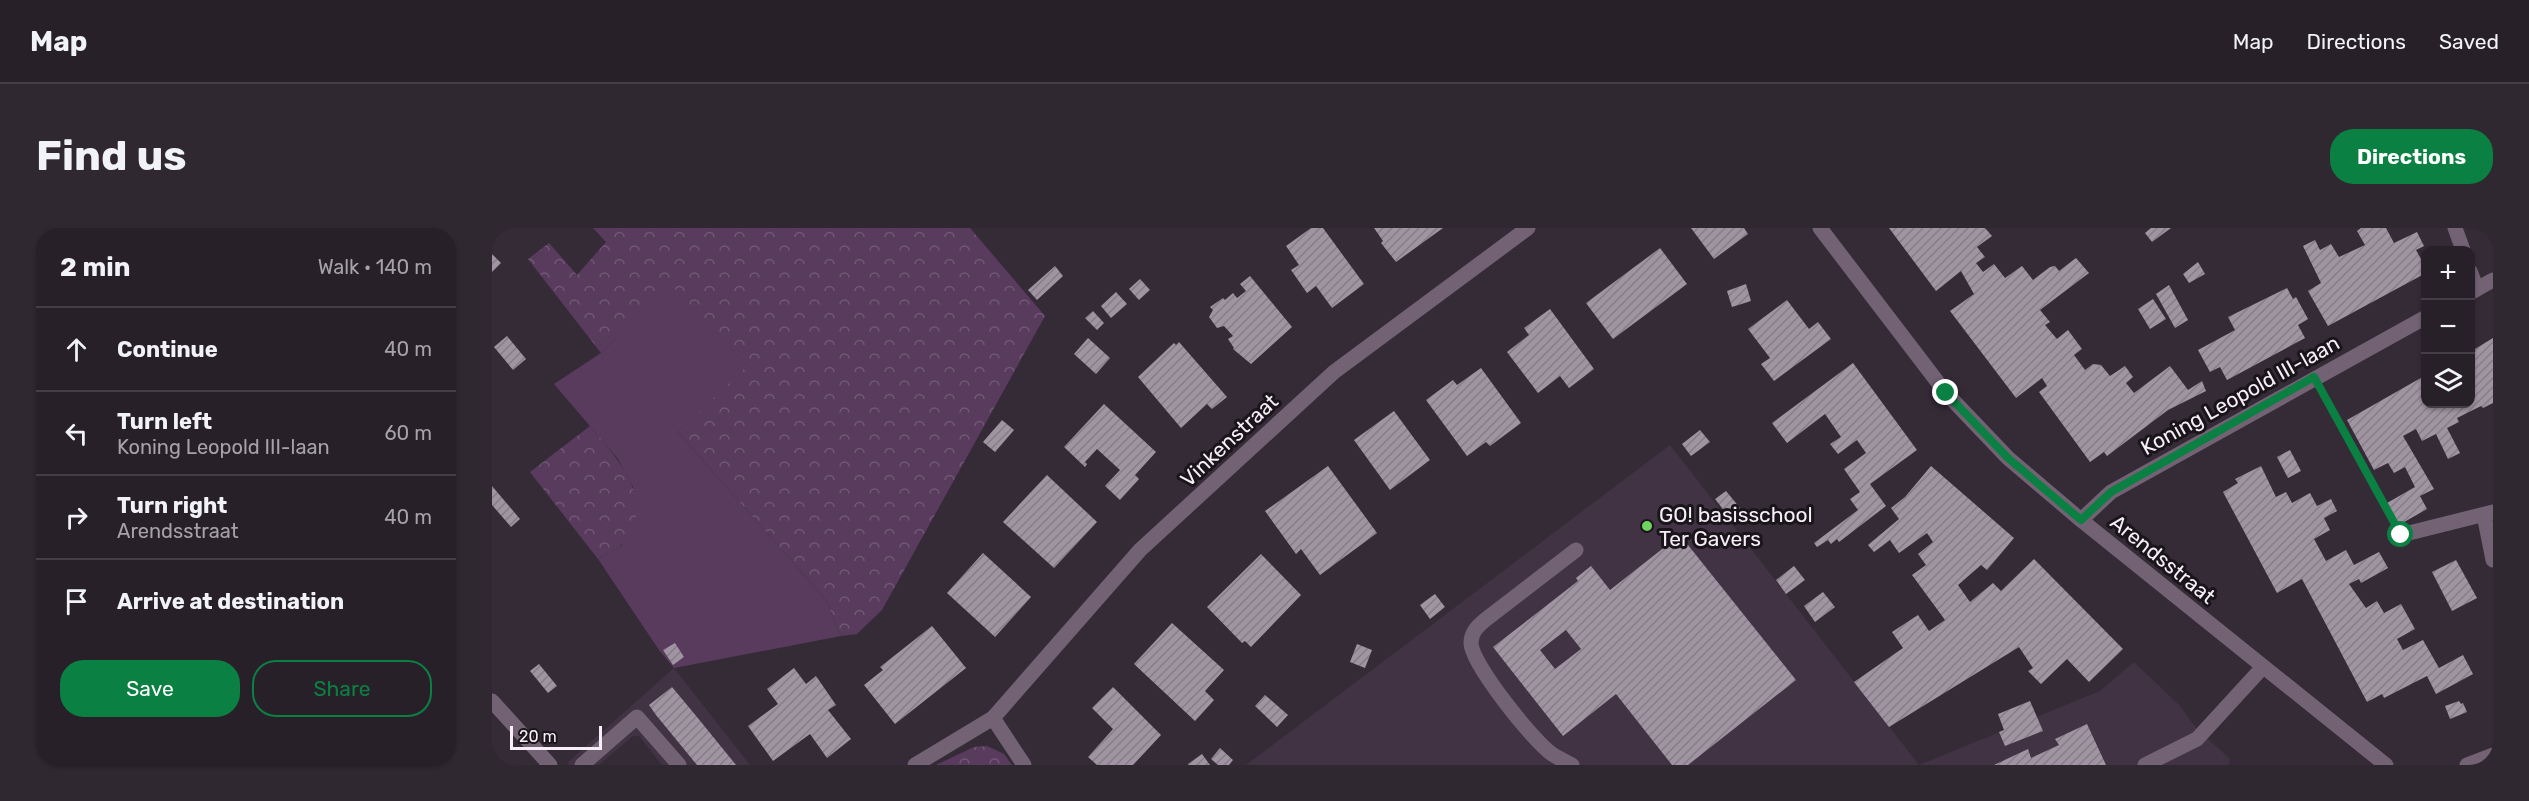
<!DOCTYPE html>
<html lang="en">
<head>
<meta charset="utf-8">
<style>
  body { margin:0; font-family:Rubik,sans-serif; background:#302831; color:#f1f3f6 }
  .controls { position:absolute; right:18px; top:18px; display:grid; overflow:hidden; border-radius:12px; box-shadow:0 2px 4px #0004 }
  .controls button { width:54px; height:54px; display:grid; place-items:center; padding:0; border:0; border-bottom:2px solid #443e46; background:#282029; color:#f1f3f6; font:30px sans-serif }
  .scale { position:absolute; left:18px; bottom:15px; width:92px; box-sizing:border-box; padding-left:6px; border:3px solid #f6eff7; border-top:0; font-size:16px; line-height:21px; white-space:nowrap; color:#f6eff7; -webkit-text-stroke:4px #1a151a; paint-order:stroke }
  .stop { position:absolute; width:18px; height:18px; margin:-14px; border:4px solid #0b8043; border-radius:50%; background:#fff }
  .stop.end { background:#0b8043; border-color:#fff; box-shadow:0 2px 6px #0008 }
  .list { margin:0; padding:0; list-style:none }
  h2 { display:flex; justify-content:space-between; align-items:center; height:78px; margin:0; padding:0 24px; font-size:26px }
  h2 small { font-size:20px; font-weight:400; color:#a5a3a8 }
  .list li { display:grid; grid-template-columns:39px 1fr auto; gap:18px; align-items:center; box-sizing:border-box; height:84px; padding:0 24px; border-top:2px solid #443e46 }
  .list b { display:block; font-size:22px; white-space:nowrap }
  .list p { margin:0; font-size:20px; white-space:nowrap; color:#a5a3a8 }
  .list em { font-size:20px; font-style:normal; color:#a5a3a8 }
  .actions { display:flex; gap:12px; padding:18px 24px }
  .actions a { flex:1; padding:14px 0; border:2px solid #0b8043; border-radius:24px; text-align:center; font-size:21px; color:#0b8043 }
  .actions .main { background:#0b8043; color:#fff }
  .icon { flex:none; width:33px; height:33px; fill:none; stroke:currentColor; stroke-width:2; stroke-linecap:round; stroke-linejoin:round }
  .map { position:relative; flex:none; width:2001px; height:537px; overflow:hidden; border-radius:24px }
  header { display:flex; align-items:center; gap:36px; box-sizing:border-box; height:84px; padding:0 30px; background:#282029; border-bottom:2px solid #443e46 }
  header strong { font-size:28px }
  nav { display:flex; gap:33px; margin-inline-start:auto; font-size:21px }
  .intro { display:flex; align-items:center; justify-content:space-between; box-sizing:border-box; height:144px; padding:0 36px }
  h1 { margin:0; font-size:42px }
  .button { padding:15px 27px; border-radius:24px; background:#0b8043; color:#fff; font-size:21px; font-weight:700 }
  main { display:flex; gap:36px; padding:0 36px }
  aside { flex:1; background:#282029; border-radius:24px; box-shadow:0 2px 4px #0004 }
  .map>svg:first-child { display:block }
</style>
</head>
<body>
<header>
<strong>Map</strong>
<nav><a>Map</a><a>Directions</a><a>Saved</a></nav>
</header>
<div class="intro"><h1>Find us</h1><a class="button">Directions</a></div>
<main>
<aside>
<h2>2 min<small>Walk · 140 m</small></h2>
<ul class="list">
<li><svg class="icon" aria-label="ahead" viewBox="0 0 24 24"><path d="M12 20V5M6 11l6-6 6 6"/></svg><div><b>Continue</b></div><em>40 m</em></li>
<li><svg class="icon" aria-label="left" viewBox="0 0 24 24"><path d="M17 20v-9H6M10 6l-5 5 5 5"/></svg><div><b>Turn left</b><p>Koning Leopold III-laan</p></div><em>60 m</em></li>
<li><svg class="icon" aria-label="right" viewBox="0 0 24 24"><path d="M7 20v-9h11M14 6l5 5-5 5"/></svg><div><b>Turn right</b><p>Arendsstraat</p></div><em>40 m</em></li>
<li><svg class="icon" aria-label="arrive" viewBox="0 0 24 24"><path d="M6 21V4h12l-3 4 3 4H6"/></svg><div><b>Arrive at destination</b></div></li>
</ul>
<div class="actions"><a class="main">Save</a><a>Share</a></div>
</aside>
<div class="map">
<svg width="2001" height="537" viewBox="0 0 2001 537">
  <defs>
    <pattern id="forest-crowns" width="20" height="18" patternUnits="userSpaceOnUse" patternTransform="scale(1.5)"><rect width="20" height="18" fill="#583b5d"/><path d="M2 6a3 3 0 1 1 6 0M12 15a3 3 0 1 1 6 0" fill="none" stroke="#715875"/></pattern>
    <pattern id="building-hatch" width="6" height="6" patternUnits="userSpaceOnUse" patternTransform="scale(1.5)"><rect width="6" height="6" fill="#a094a2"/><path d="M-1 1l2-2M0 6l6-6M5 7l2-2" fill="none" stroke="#867d88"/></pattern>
  </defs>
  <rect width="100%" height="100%" fill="#352b37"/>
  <!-- built -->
  <g fill="#413344">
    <polygon points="1178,217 1427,537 1608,463 1642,434 1687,477 1705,501 1738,531 1737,537 754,537"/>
    <polygon points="182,440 258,537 170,537 147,508 141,508 107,537 77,537 75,535"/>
  </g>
  <!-- green -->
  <polygon fill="#583b5d" points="179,56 256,139 186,204 334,372 349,408 182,440 167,422 106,331 130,317 141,259 126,231 62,156 109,125"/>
  <!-- forest -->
  <g fill="url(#forest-crowns)">
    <polygon points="101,0 478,0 553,88 390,382 365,406 349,408 334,372 186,204 255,138 179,57 109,125 36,31 57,15 85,47 114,14"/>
    <path d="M98 198C125 230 167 274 130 316 125 322 113 326 106 331L38 244Z"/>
    <polygon points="495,518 512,526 520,537 444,537 482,519"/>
  </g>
  <!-- building -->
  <g fill="url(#building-hatch)" fill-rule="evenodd">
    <polygon points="819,0 831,0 872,56 840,80 824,58 815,65 799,42 807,37 794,18"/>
    <polygon points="882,0 951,0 904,34 889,15 891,13"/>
    <polygon points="1199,0 1252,0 1256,6 1222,31"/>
    <polygon points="1397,0 1493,0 1500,8 1485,19 1493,29 1484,35 1491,44 1502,36 1513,50 1530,38 1541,52 1558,39 1563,38 1567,43 1584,30 1597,45 1548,82 1558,94 1553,97 1565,111 1576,102 1590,121 1582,127 1593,142 1601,136 1609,137 1618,148 1633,138 1641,149 1634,155 1642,165 1678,138 1696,162 1710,153 1714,163 1676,182 1615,228 1612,224 1598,234 1547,164 1555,158 1550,150 1524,170 1458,83 1482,66 1469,43 1444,63"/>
    <polygon points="1659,0 1679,0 1660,14 1653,5"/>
    <polygon points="1869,0 1894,0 1902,15 1925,4 1932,18 1924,22 1934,40 1934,45 1836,98 1816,63 1829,55 1811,18 1823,12 1828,22 1839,16 1847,29 1873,17 1865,3"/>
    <polygon points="1168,20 1195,56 1121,111 1094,75"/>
    <polygon points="0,26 9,35 0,44"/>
    <polygon points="1706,34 1713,46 1697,55 1691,46"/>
    <polygon points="563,38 571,48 545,72 536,62"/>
    <polygon points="758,48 800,99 759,136 741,121 742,120 736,111 741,108 732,98 725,100 717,89 721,82 718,79 731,70 733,72 741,65 745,70 754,63 748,56"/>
    <polygon points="648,51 658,62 647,72 637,61"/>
    <polygon points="1254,56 1259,73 1240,79 1235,63"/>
    <polygon points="1677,57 1696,92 1683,100 1664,66"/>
    <polygon points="1795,60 1801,71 1804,69 1816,91 1806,97 1813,110 1735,152 1728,139 1718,144 1706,122 1743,102 1736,89"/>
    <polygon points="624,64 635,76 619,90 609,78"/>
    <polygon points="1661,71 1674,91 1658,101 1646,81"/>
    <polygon points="1295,72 1317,101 1326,94 1339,111 1282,153 1269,136 1278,130 1256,101"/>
    <polygon points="1058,81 1102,141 1077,160 1068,148 1046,165 1015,124 1037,107 1032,100"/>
    <polygon points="601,83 612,95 605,102 593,90"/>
    <polygon points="15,108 34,131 21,142 2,119"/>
    <polygon points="596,110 618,130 604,146 582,126"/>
    <polygon points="2001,110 2001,175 1991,180 1989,178 1965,190 1967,194 1955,200 1968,225 1956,231 1944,206 1930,213 1924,201 1911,208 1942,261 1928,268 1935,281 1907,297 1895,275 1923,259 1913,239 1902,245 1896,235 1882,242 1855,192 1934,147 1934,176 1978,176 1978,140 1981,139 1978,133 1978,124"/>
    <polygon points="687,114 735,169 720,181 715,176 689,200 646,149 682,115 684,117"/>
    <polygon points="1361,135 1425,222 1378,256 1394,278 1347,314 1345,311 1339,316 1336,312 1325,319 1322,315 1366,282 1358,271 1368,264 1352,241 1374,225 1365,212 1346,226 1338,216 1349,209 1333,186 1295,215 1280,195"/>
    <polygon points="989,140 1029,195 998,218 994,214 975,228 934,172 961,152 965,157"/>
    <polygon points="612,176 664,224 643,247 647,251 628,272 613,258 628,242 605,221 593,234 595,236 593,239 572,219"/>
    <polygon points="902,183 938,232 898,262 862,212"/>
    <polygon points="510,192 522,202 503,224 491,214"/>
    <polygon points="1208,202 1218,214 1199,228 1190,216"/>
    <polygon points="1798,222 1809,243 1796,250 1785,229"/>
    <polygon points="836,238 885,305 828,347 809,321 804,326 773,283"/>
    <polygon points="1439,238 1522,310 1495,342 1489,337 1466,357 1478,374 1501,355 1509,363 1542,331 1631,421 1597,454 1575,431 1549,456 1536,443 1541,440 1527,419 1397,499 1362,454 1411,420 1400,404 1426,387 1437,403 1453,392 1420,347 1434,337 1426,326 1441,314 1435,305 1407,325 1398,312 1382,324 1376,317 1407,291 1399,280 1413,269"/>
    <polygon points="1769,238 1784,269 1794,264 1800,275 1818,265 1825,278 1839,271 1845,283 1832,290 1838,302 1822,311 1834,333 1854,322 1862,337 1887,324 1896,340 1869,355 1867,351 1857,356 1874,380 1885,373 1892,385 1909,376 1923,401 1905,411 1911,422 1931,412 1947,440 1971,427 1981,446 1944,466 1935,448 1892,470 1890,466 1875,474 1810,351 1785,365 1731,264 1746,255 1743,251"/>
    <polygon points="555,247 605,294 562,340 511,294"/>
    <polygon points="0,258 28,291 19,299 0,277"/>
    <polygon points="1234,263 1248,280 1237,289 1223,271"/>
    <path d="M1188 307 1304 452 1196 537H1180L1124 466 1071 508 1001 419 1086 353 1084 350 1099 338 1118 362ZM1074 402 1089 421 1063 441 1048 422Z"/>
    <polygon points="491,325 539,369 503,409 455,365"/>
    <polygon points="769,326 809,367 759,419 753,413 750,415 715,379"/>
    <polygon points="1964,332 1985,370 1960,383 1940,344"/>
    <polygon points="1302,338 1313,352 1294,366 1284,352"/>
    <polygon points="1331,364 1343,379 1323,394 1312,378"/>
    <polygon points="943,366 953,379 938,391 928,377"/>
    <polygon points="680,395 732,442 713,463 722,472 703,493 642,436"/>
    <polygon points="440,398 474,440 403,496 372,457 391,442 388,439"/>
    <polygon points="183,415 192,429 181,437 171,422"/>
    <polygon points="865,416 880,422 873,440 858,434"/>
    <polygon points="47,436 65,458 56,465 38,443"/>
    <polygon points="302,440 314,456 324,448 344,477 336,482 359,511 335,530 318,506 281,533 256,498 286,476 275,461"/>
    <polygon points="180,459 205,489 244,537 205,537 164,487 157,477"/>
    <polygon points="621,459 669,507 641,537 605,537 596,529 621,501 600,480"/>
    <polygon points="773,467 796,487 785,499 763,478"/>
    <polygon points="1538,473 1551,503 1513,518 1507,504 1512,502 1506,486"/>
    <polygon points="1967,473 1969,476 1971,475 1975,484 1958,491 1953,478"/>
    <polygon points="1595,496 1614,537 1502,537 1536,521 1539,530 1567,517 1563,511"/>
    <polygon points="728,520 741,532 737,537 726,537 719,531"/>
    <polygon points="710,526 718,537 696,537 696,536"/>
  </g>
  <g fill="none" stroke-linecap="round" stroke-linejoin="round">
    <!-- path -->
    <polyline stroke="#6f6671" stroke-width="4" stroke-dasharray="6 3" stroke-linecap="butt" points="1834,171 1898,288"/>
    <!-- minor -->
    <g stroke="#726274" stroke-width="15">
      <polyline points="1328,0 1454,165 1516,230 1589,292 1894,537"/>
      <polyline points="1963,0 1971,22"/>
      <polyline points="1978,43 1985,61"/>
      <polyline points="1978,65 2001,52"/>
      <polyline points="1992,287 2001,332"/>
      <polyline points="1589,292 1619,264 1934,89"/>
      <polyline points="1909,307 2001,284"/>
      <polyline points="0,473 58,537"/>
      <polyline points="90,537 145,489 187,537"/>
      <polyline points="423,537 501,490"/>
      <polyline points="532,537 501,490 648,322 842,144 1036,0"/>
      <path d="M1080 537C1073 533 1066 530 1060 526 1041 513 979 435 979 415 979 404 986 398 993 392L1084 322"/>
      <polyline points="1653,537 1705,511 1771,439"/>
      <polyline points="1975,537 2001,527"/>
    </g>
  </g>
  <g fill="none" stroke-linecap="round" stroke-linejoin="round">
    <!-- route -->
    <polyline stroke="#0b8043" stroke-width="8" points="1454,165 1516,230 1589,292 1619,264 1822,149 1909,307"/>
  </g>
  <!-- markers -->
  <circle fill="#6ed360" stroke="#1a151a" stroke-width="2" cx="1155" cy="298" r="6"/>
  <g text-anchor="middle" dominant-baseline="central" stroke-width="6" stroke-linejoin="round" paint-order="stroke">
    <!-- street labels -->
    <g font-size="21" fill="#f6eff7" stroke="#1a151a">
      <text transform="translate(1748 167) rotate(-29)">Koning Leopold III-laan</text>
      <text transform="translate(737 212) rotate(-43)">Vinkenstraat</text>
      <text transform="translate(1671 331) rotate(39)">Arendsstraat</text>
    </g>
    <!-- poi labels -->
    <g font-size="21" fill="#f6eff7" stroke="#1a151a" text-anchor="start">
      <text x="1167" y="286">GO! basisschool<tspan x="1167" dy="24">Ter Gavers</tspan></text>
    </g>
  </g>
</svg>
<div class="controls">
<button>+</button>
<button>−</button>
<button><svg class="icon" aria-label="layers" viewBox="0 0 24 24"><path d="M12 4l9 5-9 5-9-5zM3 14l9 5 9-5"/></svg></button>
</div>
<div class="scale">20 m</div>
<div class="stop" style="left:1909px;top:307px"></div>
<div class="stop end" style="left:1454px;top:165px"></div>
</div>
</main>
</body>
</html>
